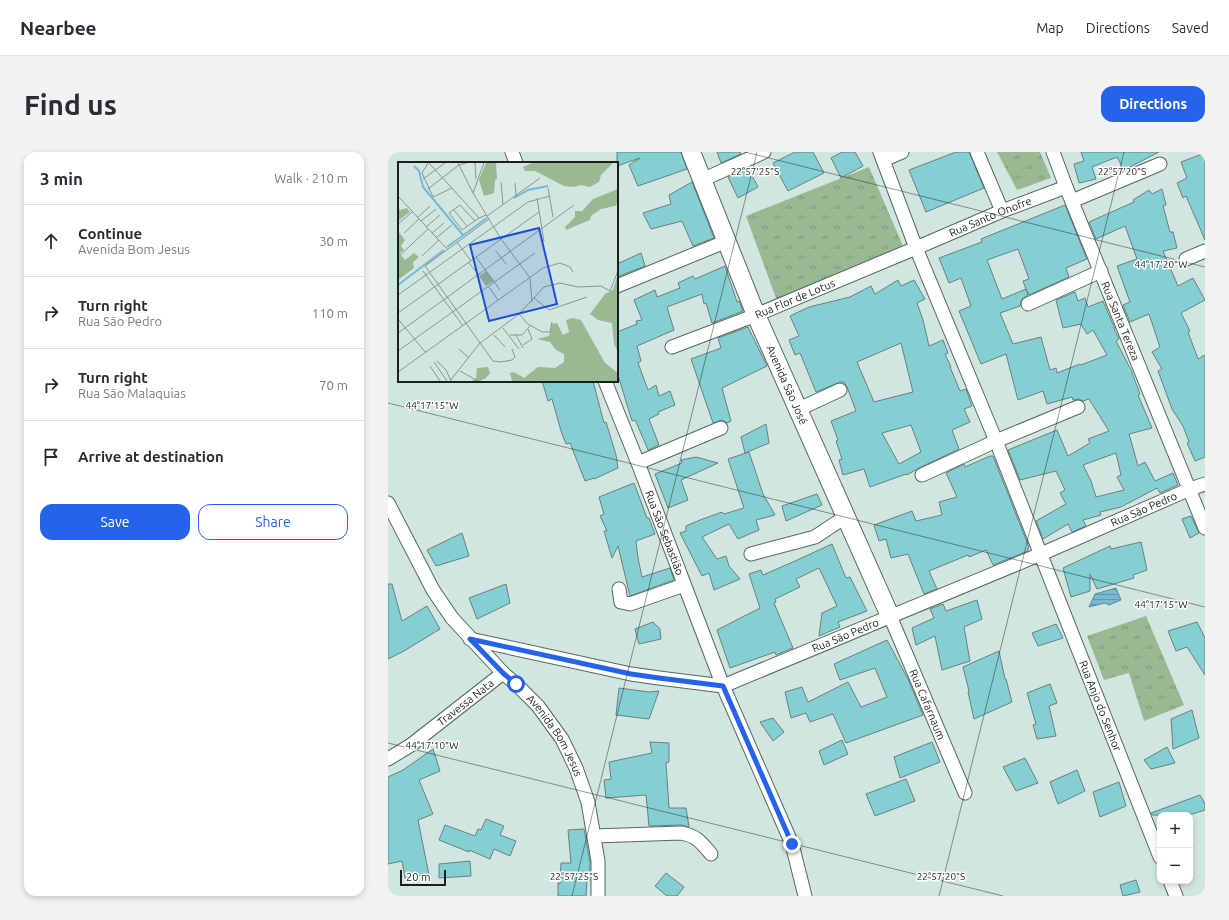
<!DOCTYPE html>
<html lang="en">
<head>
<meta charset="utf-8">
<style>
  body { margin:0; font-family:Ubuntu,sans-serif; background:#f2f2f3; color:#2b2b33 }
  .controls { position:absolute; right:12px; bottom:12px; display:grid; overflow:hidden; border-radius:8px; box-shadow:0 2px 6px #0003 }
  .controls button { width:36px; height:36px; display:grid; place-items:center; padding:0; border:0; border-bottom:1px solid #e1e1e2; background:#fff; color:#2b2b33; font:20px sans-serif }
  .scale { position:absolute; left:12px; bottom:10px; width:46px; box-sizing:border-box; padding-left:4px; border:2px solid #18201e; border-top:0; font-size:11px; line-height:14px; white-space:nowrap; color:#18201e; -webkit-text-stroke:3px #fff; paint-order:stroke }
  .stop { position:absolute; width:12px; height:12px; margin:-9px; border:3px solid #2563eb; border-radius:50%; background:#fff }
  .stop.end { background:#2563eb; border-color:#fff; box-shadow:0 1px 4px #0008 }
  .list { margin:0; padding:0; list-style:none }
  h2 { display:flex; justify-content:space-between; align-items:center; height:52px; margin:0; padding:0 16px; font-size:17px }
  h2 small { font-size:13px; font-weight:400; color:#7c7c81 }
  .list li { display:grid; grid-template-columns:26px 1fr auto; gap:12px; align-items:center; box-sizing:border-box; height:72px; padding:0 16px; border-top:1px solid #e1e1e2 }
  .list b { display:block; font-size:15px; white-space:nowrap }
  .list p { margin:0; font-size:13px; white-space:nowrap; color:#7c7c81 }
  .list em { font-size:13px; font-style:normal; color:#7c7c81 }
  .actions { display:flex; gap:8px; padding:12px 16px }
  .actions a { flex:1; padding:9px 0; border:1px solid #2563eb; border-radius:12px; text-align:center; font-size:14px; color:#2563eb }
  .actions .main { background:#2563eb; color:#fff }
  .icon { flex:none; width:22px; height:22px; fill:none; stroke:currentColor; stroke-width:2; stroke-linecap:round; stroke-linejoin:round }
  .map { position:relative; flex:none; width:817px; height:744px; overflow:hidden; border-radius:12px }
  header { display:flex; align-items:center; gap:24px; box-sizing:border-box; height:56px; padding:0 20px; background:#fff; border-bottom:1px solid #e1e1e2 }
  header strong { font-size:19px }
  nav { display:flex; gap:22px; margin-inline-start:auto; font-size:14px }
  .intro { display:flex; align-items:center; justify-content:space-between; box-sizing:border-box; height:96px; padding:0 24px }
  h1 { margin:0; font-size:28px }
  .button { padding:10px 18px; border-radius:12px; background:#2563eb; color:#fff; font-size:14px; font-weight:700 }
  main { display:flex; gap:24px; padding:0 24px }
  aside { flex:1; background:#fff; border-radius:12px; box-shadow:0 2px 6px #0003 }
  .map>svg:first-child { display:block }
</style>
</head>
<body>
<header>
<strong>Nearbee</strong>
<nav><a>Map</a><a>Directions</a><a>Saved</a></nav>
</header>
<div class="intro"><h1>Find us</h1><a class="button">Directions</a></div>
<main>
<aside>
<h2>3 min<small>Walk · 210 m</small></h2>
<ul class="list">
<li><svg class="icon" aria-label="ahead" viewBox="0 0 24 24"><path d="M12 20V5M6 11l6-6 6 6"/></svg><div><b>Continue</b><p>Avenida Bom Jesus</p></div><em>30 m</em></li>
<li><svg class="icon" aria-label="right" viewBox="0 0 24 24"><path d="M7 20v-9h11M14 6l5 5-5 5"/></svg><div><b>Turn right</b><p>Rua São Pedro</p></div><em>110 m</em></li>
<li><svg class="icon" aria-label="right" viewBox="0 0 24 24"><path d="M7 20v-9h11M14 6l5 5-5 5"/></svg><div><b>Turn right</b><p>Rua São Malaquias</p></div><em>70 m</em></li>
<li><svg class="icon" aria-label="arrive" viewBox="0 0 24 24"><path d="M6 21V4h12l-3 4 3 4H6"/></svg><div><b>Arrive at destination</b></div></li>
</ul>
<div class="actions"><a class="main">Save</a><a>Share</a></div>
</aside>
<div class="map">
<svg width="817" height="744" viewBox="0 0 817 744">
  <defs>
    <pattern id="park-tufts" width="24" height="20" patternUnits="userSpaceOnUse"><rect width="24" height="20" fill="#99b992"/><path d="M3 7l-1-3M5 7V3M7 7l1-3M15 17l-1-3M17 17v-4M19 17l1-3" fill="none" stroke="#7c9677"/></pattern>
    <pattern id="water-rules" width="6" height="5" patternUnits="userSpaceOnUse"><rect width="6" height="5" fill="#77bacf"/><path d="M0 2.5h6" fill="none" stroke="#6197a7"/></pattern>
  </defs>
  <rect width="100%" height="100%" fill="#d1e6e1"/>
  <!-- park -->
  <g fill="url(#park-tufts)">
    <polygon points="609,0 652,0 663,26 629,38"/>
    <polygon points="481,15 518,101 389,149 358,64"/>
    <polygon points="758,464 796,553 756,569 741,521 716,528 699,484"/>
  </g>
  <!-- water -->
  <polygon fill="url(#water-rules)" stroke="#5a8c9a" points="728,436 733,448 721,453 717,451 701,455 707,442"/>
  <!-- building -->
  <g fill="#84cfd2" stroke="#6b7f80" fill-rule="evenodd">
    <polygon points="229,0 293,0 299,17 250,34 241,13 252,6 229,14"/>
    <polygon points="329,0 352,0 353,2 333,11"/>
    <polygon points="407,0 425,0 436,21 400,39 385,11"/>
    <polygon points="454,0 467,0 475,14 453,26 443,6"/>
    <polygon points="568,0 581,0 596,36 538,60 521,18"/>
    <polygon points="693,0 771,0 736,18 729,5 704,15 708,27 691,31 686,12 696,9"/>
    <polygon points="817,1 817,88 798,44 795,46 789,31 799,26 793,10"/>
    <polygon points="360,16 370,35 350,46 340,25"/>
    <polygon points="304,30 326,86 305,94 294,69 263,77 255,61 283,52 281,43"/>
    <polygon points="774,37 778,53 775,54 782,80 785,80 789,96 775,99 790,134 805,126 817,148 793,161 802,179 800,180 810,207 817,203 817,305 807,309 799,291 801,290 795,274 784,257 770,219 774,217 764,200 772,195 761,162 742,170 735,153 742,150 729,114 749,107 737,74 708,87 701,70 746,50 745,48 761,38 764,42"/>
    <path d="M677 53 699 107 678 116 681 125 641 143 638 137 640 143 634 147 632 154 612 161 625 192 653 185 662 218 668 216 669 221 692 212 693 213 719 203 705 178 699 182 693 172 675 176 668 148 687 140 690 149 697 146 700 155 715 149 727 177H726L731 187 728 189 743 218 752 242 750 243 764 276 741 282 750 314 757 310 767 329 785 321 790 333 772 341 769 336 733 355 712 360 713 363 695 368 698 374 684 380 680 372 655 387 648 369 678 352 672 341 677 338 668 319 632 328 620 298 669 278 680 304 702 291 700 287 721 279 701 247 695 249 691 247 685 248 684 245 659 252 655 239 630 248 618 202 593 212 571 159 583 154 573 126 561 131 551 106 594 90 593 87ZM630 97 641 127 635 129 638 137 614 147 599 108ZM728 301 733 323 729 325 736 338 708 345 703 329 695 313Z"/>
    <polygon points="253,101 257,114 229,125 229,112"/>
    <polygon points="337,114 349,150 351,149 355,159 324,171 318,151 316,152 314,142 279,155 286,178 249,194 253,209 250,211 260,238 268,233 271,244 282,239 287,253 270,260 271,262 261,267 271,293 260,298 249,272 247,268 244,269 229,220 229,180 249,172 248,169 254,168 246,148 267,138 269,145 292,136 290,131 305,124 307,127"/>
    <path d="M510 128 513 134 526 128 537 147 529 151 535 168 541 194 555 188 560 201 557 202 563 215H562L572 239 578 237 584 254 576 257 582 270 564 278 571 297 531 316 519 323 518 322 482 335 476 317 455 323 451 308 454 307 448 289 450 288 443 269 468 259 459 235 456 230H452L428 240 412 201 407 203 401 188 411 184 402 164 421 155 462 145 483 134 487 142ZM513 191 525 240 486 250 469 210ZM523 273 533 300 511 312 494 281Z"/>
    <polygon points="360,175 379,214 334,236 343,269 339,271 334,268 325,271 303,207 333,196 330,186"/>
    <polygon points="154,229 205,229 216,271 218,270 228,303 230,316 206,327 206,326 197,329 182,291 178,292 173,279 164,247 160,249"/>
    <polygon points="378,272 381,291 357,301 353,285"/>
    <polygon points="361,300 375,342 387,363 368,368 371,378 350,387 341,372 314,385 329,407 338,404 341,414 352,427 326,438 321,421 314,424 292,381 298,379 298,374 312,368 334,360 336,362 356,356 340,307"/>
    <polygon points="602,304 605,304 641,395 640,396 640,399 605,413 598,398 581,405 580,403 541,419 549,437 536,442 520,402 503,406 498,387 491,389 486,373 524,359 528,369 554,363 551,350 569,345 558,321 576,312 577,315"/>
    <polygon points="308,305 330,311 293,328 300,348 280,356 267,322 294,311 293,308"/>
    <polygon points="246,331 259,366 261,366 267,382 248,389 250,406 254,425 282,416 286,428 242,444 230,394 224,406 216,379 219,379 212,364 216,362 211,345"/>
    <polygon points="429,342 434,353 398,369 394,354"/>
    <polygon points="803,364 811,381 802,386 794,367"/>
    <polygon points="74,381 81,404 48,414 39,398"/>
    <polygon points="753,390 759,418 745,423 746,426 709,437 702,422 702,439 683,445 675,416 722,394 723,397"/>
    <polygon points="444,392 458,426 462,425 479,459 450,470 452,475 431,484 434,461 449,454 431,416 408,427 412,435 387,447 388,450 386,451 405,496 388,503 387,500 342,516 329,478 372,456 361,422 373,418 375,423 407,409"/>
    <polygon points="0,432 4,432 14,469 39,454 52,477 16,499 0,507"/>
    <polygon points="118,432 122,451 89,467 81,446"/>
    <polygon points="589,448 594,467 576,475 582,509 554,518 547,484 528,493 524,476 546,466 542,457 555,452 558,459"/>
    <polygon points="265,470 272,477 273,487 251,492 247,477"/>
    <polygon points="809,470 817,486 817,523 799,495 788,499 780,479"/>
    <polygon points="668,472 675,486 650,494 644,481"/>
    <polygon points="499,488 520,527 535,563 458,591 445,562 422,570 418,561 403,566 397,540 414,535 420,550 460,530 473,555 499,545 487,516 452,528 446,512"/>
    <polygon points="611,499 617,527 618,527 624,550 586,567 580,540 581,539 575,515"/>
    <polygon points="662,532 669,551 661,554 668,584 649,587 645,573 648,572 639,541"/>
    <polygon points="231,536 261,540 271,539 261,567 228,563"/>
    <polygon points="804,558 811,586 785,597 783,567"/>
    <polygon points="385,566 396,580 385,589 372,570"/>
    <polygon points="454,588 460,602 436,613 431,599"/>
    <polygon points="262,590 281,591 281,610 278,611 281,656 298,656 301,675 293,673 261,674 258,643 218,646 216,628 223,627 221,610 264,601"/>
    <polygon points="544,590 552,610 512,626 506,605"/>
    <polygon points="779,595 787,611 763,617 756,608"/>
    <polygon points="45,597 52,619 31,628 45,662 30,668 41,723 17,726 14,709 0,712 0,625 15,618"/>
    <polygon points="637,606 650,631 628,639 615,615"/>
    <polygon points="689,618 697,639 670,652 662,630"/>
    <polygon points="518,627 527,649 487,664 478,642"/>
    <polygon points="731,630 738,654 712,665 705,640"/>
    <polygon points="812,643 817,652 817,658 801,663 764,663 763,661"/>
    <polygon points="98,667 116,674 112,683 128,689 122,704 106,697 102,707 81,698 81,700 51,688 57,673 87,684 90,677 93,678"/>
    <polygon points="196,677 202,710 202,728 199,728 198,744 170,744 170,731 172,732 173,711 183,711 180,678"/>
    <polygon points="82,709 83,724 51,726 51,712"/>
    <polygon points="278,721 296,735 289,744 279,744 267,734"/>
    <polygon points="748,728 752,740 735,744 732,733"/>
  </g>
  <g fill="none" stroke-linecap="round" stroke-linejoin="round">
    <defs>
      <g id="street">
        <polyline points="124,0 128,11"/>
        <path id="s1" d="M492 0 528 96 608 289 772 705"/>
        <polyline points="589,0 614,59"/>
        <path id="s2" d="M665 0 678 35 817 376"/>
        <polyline points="495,8 514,0"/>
        <polyline points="314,28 376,0"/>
        <polyline points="684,49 772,12"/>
        <polyline points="798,107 817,99"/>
        <polyline points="229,134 339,89"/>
        <polyline points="640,152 713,119"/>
        <path id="s3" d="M284 195 368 163 528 96 614 59 678 35"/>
        <path id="s4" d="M217 229 250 311 335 534 404 692 417 744"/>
        <polyline points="411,257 452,238"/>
        <polyline points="250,311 333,276"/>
        <polyline points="534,323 608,289 690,255"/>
        <path id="s5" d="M0 351 45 438 64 466 115 521 128 532 150 554 174 587 188 616 200 650 210 709V744"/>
        <polyline points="363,402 427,385 457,365"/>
        <polyline points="231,437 233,450 242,452 296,433"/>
        <path id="s6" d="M502 464 577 641"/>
        <path id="s7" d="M82 487 243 522 271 526 335 534 653 402 802 337 817 332"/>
        <path id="s8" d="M0 607 23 593 115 521"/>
        <path d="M206 684 293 681C309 684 313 690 323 702"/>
        <polyline points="782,729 788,744"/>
      </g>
      <g id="secondary">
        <path id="s9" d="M303 0 368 163 502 464"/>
      </g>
    </defs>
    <!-- street casing -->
    <use href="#street" stroke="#556763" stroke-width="15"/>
    <!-- secondary casing -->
    <use href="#secondary" stroke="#556763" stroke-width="20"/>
    <!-- street -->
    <use href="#street" stroke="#fff" stroke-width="13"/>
    <!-- secondary -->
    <use href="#secondary" stroke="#fff" stroke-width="18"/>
  </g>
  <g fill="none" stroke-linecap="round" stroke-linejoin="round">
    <!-- route -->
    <polyline stroke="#2563eb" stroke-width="5" points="128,532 115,521 82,487 243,522 271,526 335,534 404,692"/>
  </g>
  <!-- ticks -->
  <path fill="none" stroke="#18201e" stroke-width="1" stroke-opacity="0.45" d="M357 0 817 115M0 9 2 0M0 251 817 455M0 591 615 744M184 744 369 0M551 744 736 0"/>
  <g text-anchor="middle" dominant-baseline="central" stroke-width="3" stroke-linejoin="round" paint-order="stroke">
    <!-- street labels -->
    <g font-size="11" fill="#18201e" stroke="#fff">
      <text stroke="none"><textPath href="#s3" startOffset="344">Rua Santo Onofre</textPath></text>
      <text stroke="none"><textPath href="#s3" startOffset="132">Rua Flor de Lotus</textPath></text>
      <text stroke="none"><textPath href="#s2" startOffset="182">Rua Santa Tereza</textPath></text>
      <text stroke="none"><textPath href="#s9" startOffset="252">Avenida São José</textPath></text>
      <text stroke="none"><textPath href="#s7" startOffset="714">Rua São Pedro</textPath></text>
      <text stroke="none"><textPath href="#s4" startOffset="163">Rua São Sebastião</textPath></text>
      <text stroke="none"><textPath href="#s7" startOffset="390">Rua São Pedro</textPath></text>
      <text stroke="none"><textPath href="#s8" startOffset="96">Travessa Nata</textPath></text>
      <text stroke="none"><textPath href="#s6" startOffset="96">Rua Cafarnaum</textPath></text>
      <text stroke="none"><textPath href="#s1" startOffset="596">Rua Anjo do Senhor</textPath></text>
      <text stroke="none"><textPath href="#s5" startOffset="289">Avenida Bom Jesus</textPath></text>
    </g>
  </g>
  <!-- overview -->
  <g transform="translate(10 10)">
    <rect width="220" height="220" fill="#d1e6e1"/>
    <path d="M88 1H98L99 17 97 18 96 31 86 34 81 18Z" fill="#99b992"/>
    <path d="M134 1H215L203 13 201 20 192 25 183 23 176 25 166 24 137 9H127L125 5ZM220 27V41L217 44 203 47 193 54 192 58 168 68 167 65 177 55V49H184L195 37ZM0 46 2 48 9 46 12 50 0 59ZM0 69 7 78 3 84 6 88 2 91 3 93 7 98 16 91 21 95 15 100 16 106 0 118ZM220 112V190L216 182 214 161 200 158 192 152 207 132 215 128ZM174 156 183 158 207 201 220 211V219H114L112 211 116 210 126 216 140 205 157 206 166 200V192L158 188 152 180 139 177 151 174 154 162 159 161 165 173 171 170 168 158ZM90 205 92 211 88 216 82 219H63H74L78 216 79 206Z" fill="#99b992"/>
    <path d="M88 109 96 119 88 124 81 114Z" fill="#99b992"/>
    <path fill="none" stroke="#77bacf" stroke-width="2" d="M16 4 21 9 25 25 65 73M116 36 130 28 150 24M49 85 89 56M0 123 46 88"/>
    <path fill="none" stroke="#879793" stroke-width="1" d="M30 1 24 11 35 35 54 26M31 1 81 56 88 53M60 1 75 31M77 1 78 17M86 1 75 31 103 77 132 116 134 140M25 17 47 1M103 20 105 43M117 21 118 34M150 26 155 55M30 27 61 3 68 1M0 34 49 87M139 36 146 80M55 47 69 64M89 54 142 16M19 56 32 44M91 57 27 104 95 199 103 200 114 198 117 195 114 187M23 59 38 47M77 59 62 43 51 51 64 68 81 56M0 62 14 50M28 65 42 53M6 71 21 57M34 71 46 61M38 76 54 63M59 80 73 99M98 89 108 102M24 94 41 78M0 95 30 67M78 95 102 128M71 101 80 112M25 109 65 164M91 125 100 138M0 133 130 40 152 34M136 136 151 148 189 135M0 151 141 50M121 152 130 162 144 170H152L154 160M0 157 28 191M105 166 121 187M0 171 176 43M96 173 107 185M112 173H124L132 164M118 173 125 186M125 183 134 177 130 167M61 187 71 196M0 189 137 91M39 199 48 208 53 219M36 200 49 219M32 204 42 219M62 209 80 219M0 210 145 106 162 101 172 105 175 110M52 219 81 182 121 152 146 125 162 121 180 125 203 124 212 129 220 109"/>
    <path fill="#1d4ed8" fill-opacity="0.15" stroke="#1d4ed8" stroke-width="2" d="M141 66 159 142 91 159 72 83Z"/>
    <rect width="220" height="220" fill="none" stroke="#18201e" stroke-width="2"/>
  </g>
  <g font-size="10" text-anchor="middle" fill="#18201e" stroke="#fff" stroke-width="3" stroke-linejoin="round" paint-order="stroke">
    <text x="367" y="23">22°57'25"S</text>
    <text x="734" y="23">22°57'20"S</text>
    <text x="773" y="116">44°17'20"W</text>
    <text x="44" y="257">44°17'15"W</text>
    <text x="773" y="456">44°17'15"W</text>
    <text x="44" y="597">44°17'10"W</text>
    <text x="186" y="728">22°57'25"S</text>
    <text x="553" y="728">22°57'20"S</text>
  </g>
</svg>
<div class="controls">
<button>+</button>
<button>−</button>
</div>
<div class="scale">20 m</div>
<div class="stop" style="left:128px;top:532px"></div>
<div class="stop end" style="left:404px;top:692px"></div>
</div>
</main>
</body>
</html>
